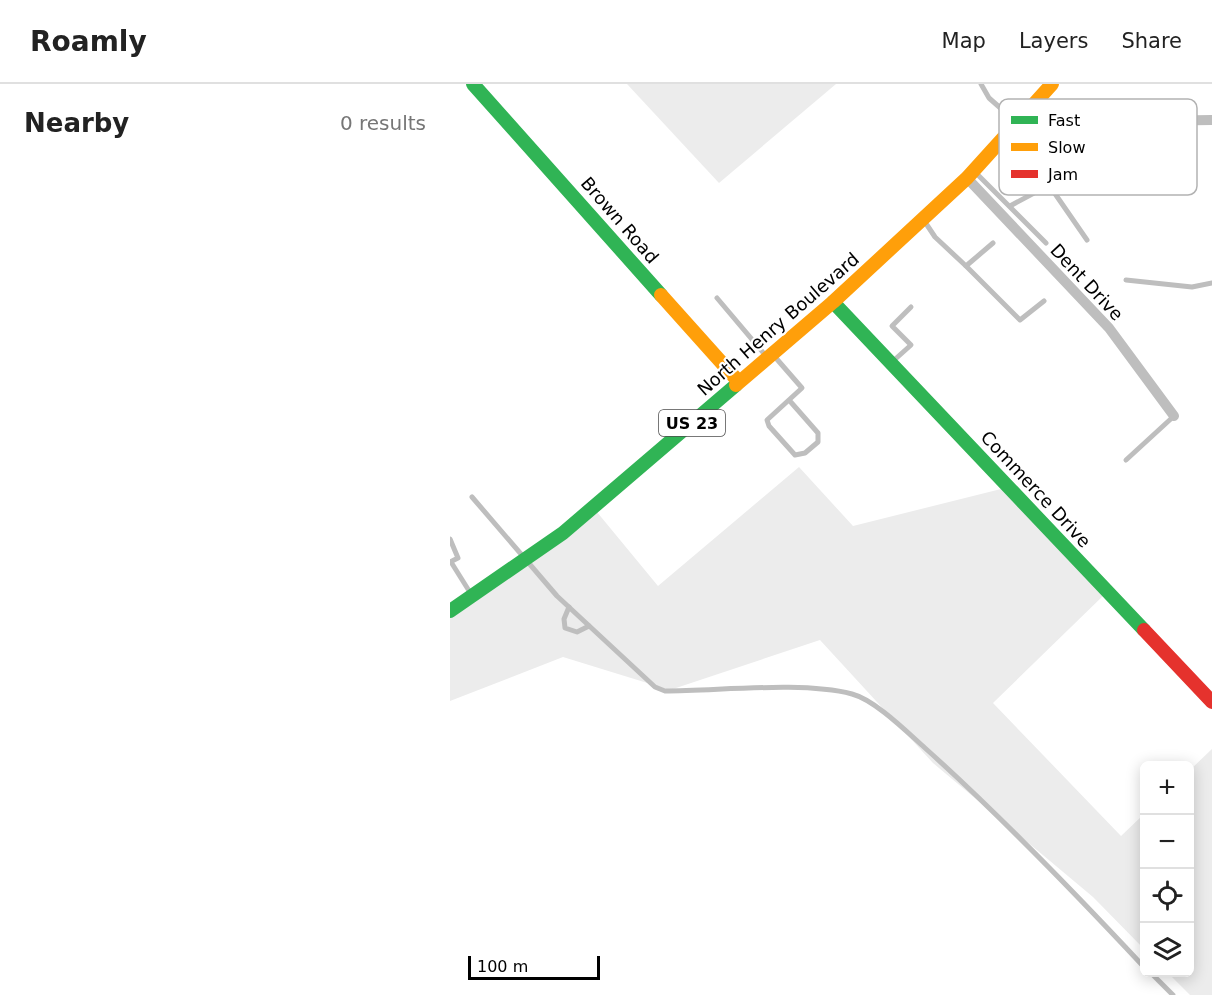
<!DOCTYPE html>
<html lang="en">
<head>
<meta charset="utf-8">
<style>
  body { margin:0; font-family:"DejaVu Sans",sans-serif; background:#f2f2f2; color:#222 }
  .controls { position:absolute; right:18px; bottom:18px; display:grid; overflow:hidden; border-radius:9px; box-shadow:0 3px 15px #0003 }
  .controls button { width:54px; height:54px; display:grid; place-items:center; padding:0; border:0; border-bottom:2px solid #e0e0e0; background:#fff; color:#222; font:30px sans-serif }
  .scale { position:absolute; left:18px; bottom:15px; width:132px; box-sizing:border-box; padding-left:6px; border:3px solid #000; border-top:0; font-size:16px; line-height:21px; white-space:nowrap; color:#000; -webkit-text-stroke:4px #fff; paint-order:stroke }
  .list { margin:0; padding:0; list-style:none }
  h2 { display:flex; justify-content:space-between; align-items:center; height:78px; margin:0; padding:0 24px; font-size:26px }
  h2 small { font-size:20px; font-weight:400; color:#767676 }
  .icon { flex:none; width:33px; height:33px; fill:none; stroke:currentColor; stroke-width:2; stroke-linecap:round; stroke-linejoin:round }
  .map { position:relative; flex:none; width:762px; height:911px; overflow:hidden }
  header { display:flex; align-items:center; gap:36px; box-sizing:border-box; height:84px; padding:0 30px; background:#fff; border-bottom:2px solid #e0e0e0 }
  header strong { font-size:28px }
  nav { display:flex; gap:33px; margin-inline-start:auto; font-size:21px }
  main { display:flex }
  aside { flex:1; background:#fff }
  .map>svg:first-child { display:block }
</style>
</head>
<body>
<header>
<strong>Roamly</strong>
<nav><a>Map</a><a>Layers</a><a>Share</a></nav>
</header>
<main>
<aside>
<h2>Nearby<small>0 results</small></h2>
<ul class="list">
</ul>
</aside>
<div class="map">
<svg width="762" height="911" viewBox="0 0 762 911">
  <rect width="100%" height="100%" fill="#fff"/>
  <!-- green -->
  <g fill="#ececec">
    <polygon points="177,0 386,0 269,99"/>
    <polygon points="349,383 403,442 559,403 655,510 543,619 671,752 694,730 694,865 643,813 483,679 370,556 220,606 113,573 0,617 0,528 142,422 208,502"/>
    <polygon points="762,665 762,911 740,911 718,889 740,888 740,686"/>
  </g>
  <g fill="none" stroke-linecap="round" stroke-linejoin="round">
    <!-- lane -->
    <g stroke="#bebebe" stroke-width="5">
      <polyline points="531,0 539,14 564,36"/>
      <polyline points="527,90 596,159"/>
      <polyline points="560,122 599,101 637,156"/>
      <polyline points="475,138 485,153 516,182 543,159"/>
      <polyline points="516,182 570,236 594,217"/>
      <polyline points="676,196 742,203 762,199"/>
      <polyline points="267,214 316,272"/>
      <polyline points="325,273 352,304 317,336 319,342 345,371 355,369 368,358 368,349 339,316"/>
      <polyline points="442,278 461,261 442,242 461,223"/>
      <polyline points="676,376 724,332"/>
      <path d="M22 413 107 512 205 603 215 607C270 607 351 597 402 610 425 616 457 648 475 664 552 733 624 808 694 883"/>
      <polyline points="0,455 8,474 0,478"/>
      <polyline points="1,478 21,510"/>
      <polyline points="119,523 114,535 115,544 127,548 139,542"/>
      <polyline points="700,888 723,911"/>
    </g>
    <!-- street -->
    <g stroke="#bebebe" stroke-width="10">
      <path d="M610 59C660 45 710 36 762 36"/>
      <polyline points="517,94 659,244 724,332"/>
    </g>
    <!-- fast -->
    <g stroke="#30b455" stroke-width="14">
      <polyline points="23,0 211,211"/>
      <polyline points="383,218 694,546"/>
      <polyline points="0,527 113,449 286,301"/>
    </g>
    <!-- slow -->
    <g stroke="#ff9f0a" stroke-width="14">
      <polyline points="211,211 288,297"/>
      <polyline points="286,301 383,218 517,94 602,0"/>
    </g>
    <!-- jam -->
    <polyline stroke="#e5322d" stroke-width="14" points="694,546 762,618"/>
  </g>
  <g text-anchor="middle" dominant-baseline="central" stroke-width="4.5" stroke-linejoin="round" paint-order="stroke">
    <!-- shield labels -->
    <rect fill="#fff" stroke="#4c4c4c" stroke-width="1.5" x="209" y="326" width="66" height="26" rx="4.5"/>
    <g font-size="16" font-weight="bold" fill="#000">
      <text x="242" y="339">US 23</text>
    </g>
    <!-- street labels -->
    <g font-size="18" fill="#000" stroke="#fff">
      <text transform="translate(170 136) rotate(49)">Brown Road</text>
      <text transform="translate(637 198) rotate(47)">Dent Drive</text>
      <text transform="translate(328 240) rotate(-41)">North Henry Boulevard</text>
      <text transform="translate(586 405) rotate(47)">Commerce Drive</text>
    </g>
  </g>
  <!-- legend -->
  <rect x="549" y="15" width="198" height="96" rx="9" fill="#fff" stroke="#b2b2b2" stroke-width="1.5"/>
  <rect x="561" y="32" width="27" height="8" fill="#30b455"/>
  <rect x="561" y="59" width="27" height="8" fill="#ff9f0a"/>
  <rect x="561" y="86" width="27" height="8" fill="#e5322d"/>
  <g font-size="16" fill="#000">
    <text x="598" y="42">Fast</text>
    <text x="598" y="69">Slow</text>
    <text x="598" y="96">Jam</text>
  </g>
</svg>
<div class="controls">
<button>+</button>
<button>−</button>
<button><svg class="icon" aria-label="locate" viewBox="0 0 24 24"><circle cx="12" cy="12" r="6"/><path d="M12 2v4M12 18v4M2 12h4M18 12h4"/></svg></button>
<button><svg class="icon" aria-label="layers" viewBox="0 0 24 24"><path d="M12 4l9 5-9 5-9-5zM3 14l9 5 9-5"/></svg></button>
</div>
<div class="scale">100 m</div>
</div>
</main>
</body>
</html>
